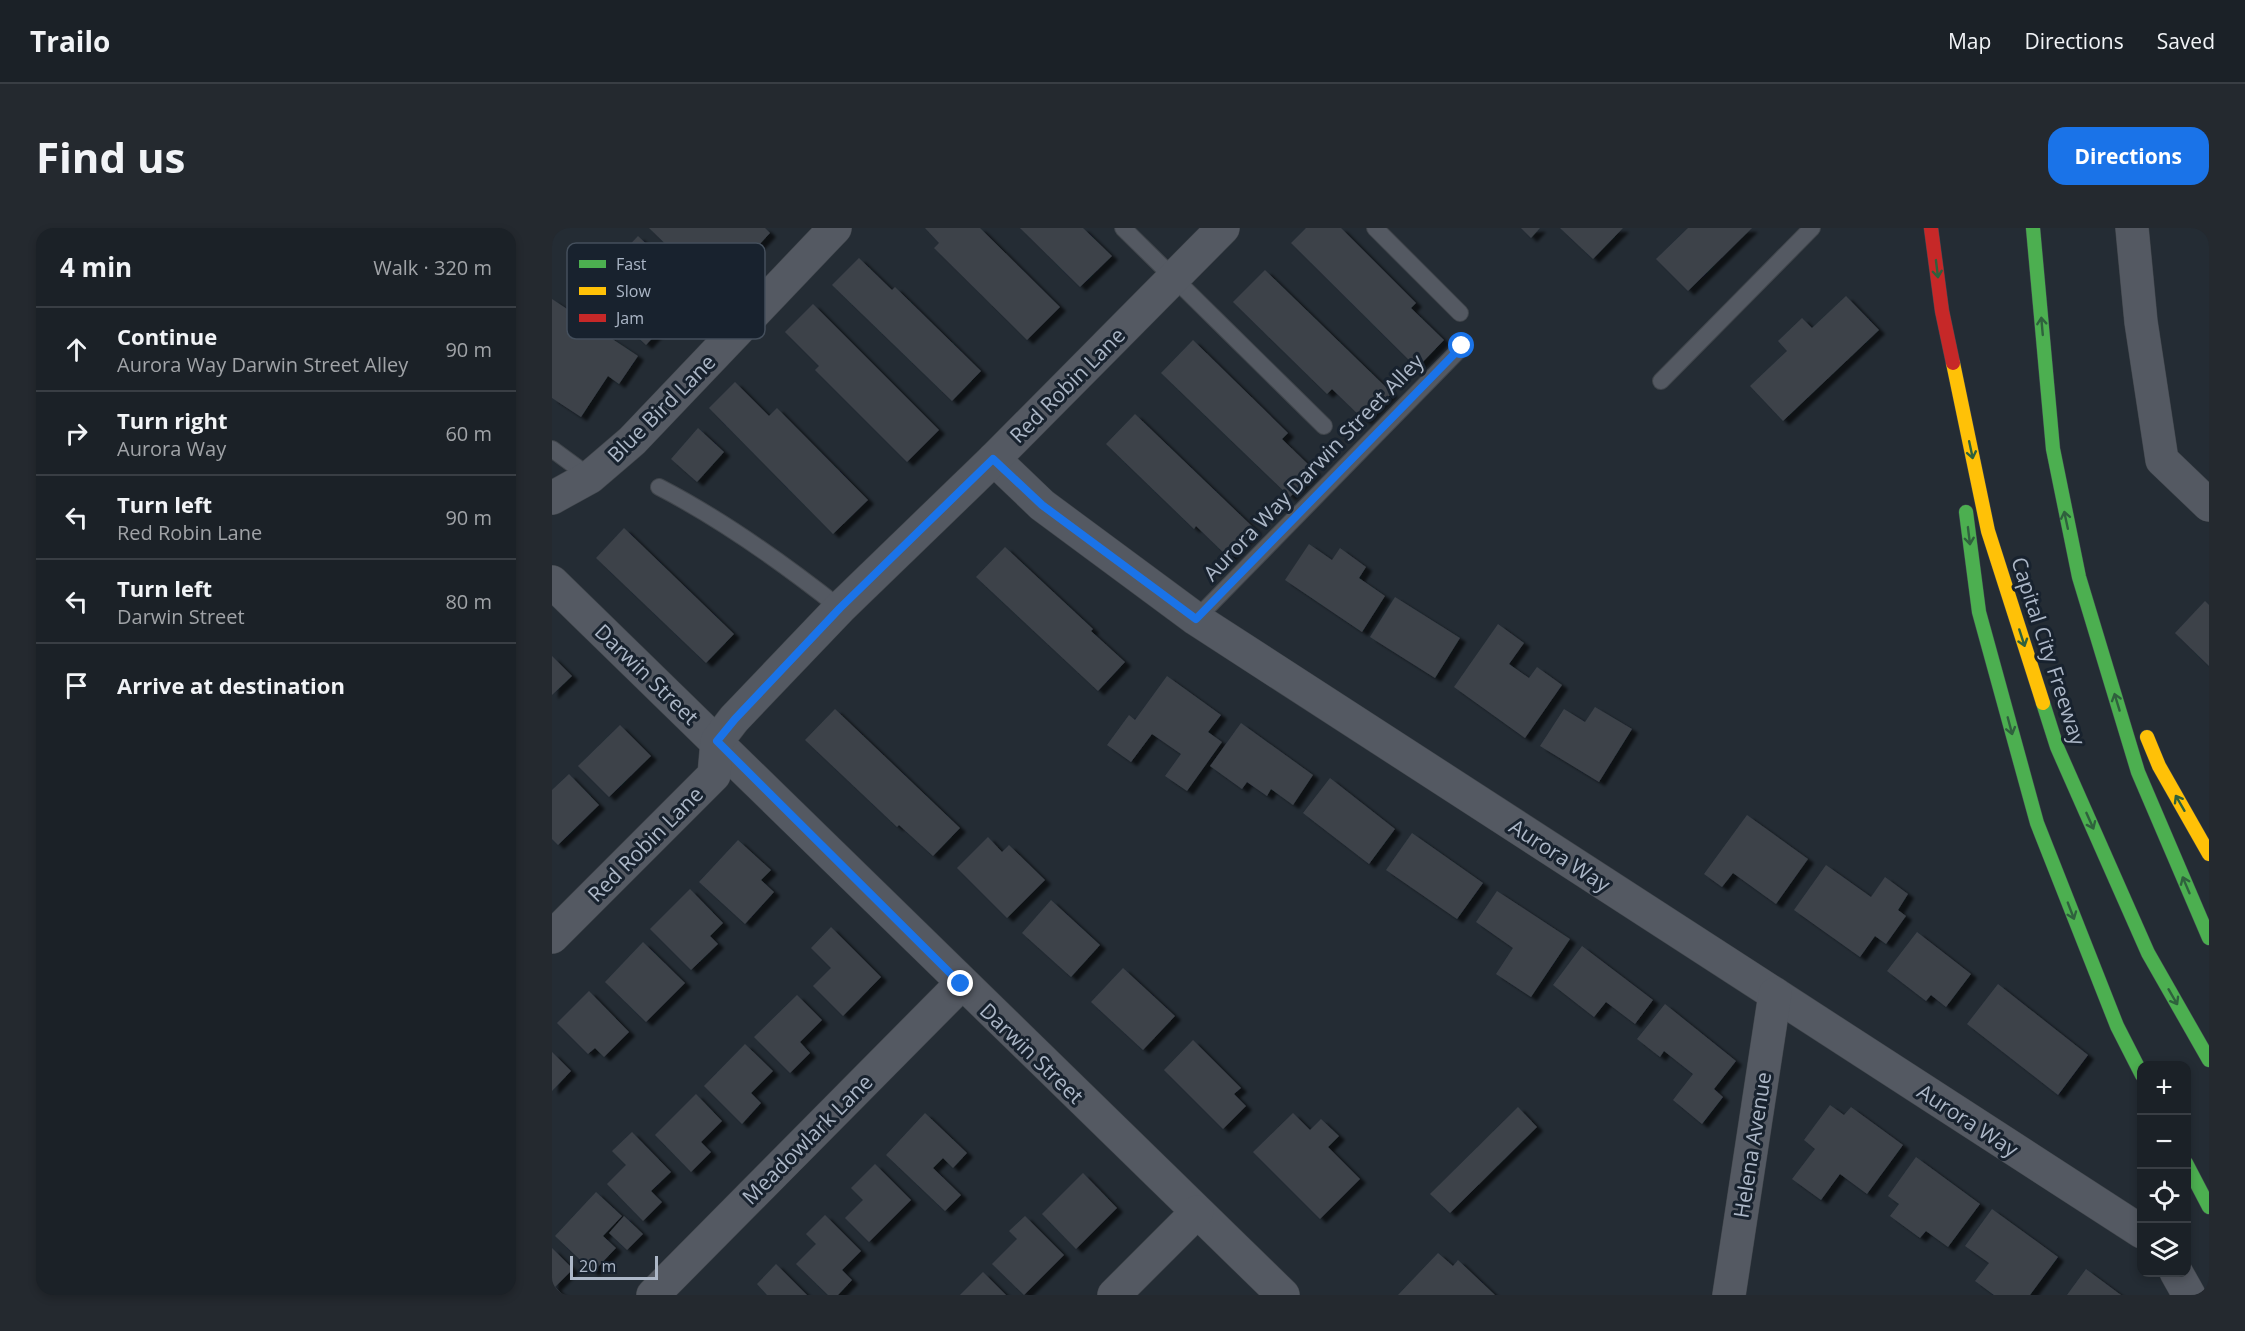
<!DOCTYPE html>
<html lang="en">
<head>
<meta charset="utf-8">
<style>
  body { margin:0; font-family:"Open Sans",sans-serif; background:#24292f; color:#f1f3f6 }
  .controls { position:absolute; right:18px; bottom:18px; display:grid; overflow:hidden; border-radius:12px; box-shadow:0 3px 9px #0003 }
  .controls button { width:54px; height:54px; display:grid; place-items:center; padding:0; border:0; border-bottom:2px solid #393e44; background:#1b2127; color:#f1f3f6; font:30px sans-serif }
  .scale { position:absolute; left:18px; bottom:15px; width:88px; box-sizing:border-box; padding-left:6px; border:3px solid #acb7c7; border-top:0; font-size:16px; line-height:21px; white-space:nowrap; color:#acb7c7; -webkit-text-stroke:4px #18222e; paint-order:stroke }
  .stop { position:absolute; width:18px; height:18px; margin:-14px; border:4px solid #1a73e8; border-radius:50%; background:#fff }
  .stop.end { background:#1a73e8; border-color:#fff; box-shadow:0 2px 6px #0008 }
  .list { margin:0; padding:0; list-style:none }
  h2 { display:flex; justify-content:space-between; align-items:center; height:78px; margin:0; padding:0 24px; font-size:26px }
  h2 small { font-size:20px; font-weight:400; color:#a0a3a7 }
  .list li { display:grid; grid-template-columns:39px 1fr auto; gap:18px; align-items:center; box-sizing:border-box; height:84px; padding:0 24px; border-top:2px solid #393e44 }
  .list b { display:block; font-size:22px; white-space:nowrap }
  .list p { margin:0; font-size:20px; white-space:nowrap; color:#a0a3a7 }
  .list em { font-size:20px; font-style:normal; color:#a0a3a7 }
  .icon { flex:none; width:33px; height:33px; fill:none; stroke:currentColor; stroke-width:2; stroke-linecap:round; stroke-linejoin:round }
  .map { position:relative; flex:none; width:1657px; height:1067px; overflow:hidden; border-radius:18px }
  header { display:flex; align-items:center; gap:36px; box-sizing:border-box; height:84px; padding:0 30px; background:#1b2127; border-bottom:2px solid #393e44 }
  header strong { font-size:28px }
  nav { display:flex; gap:33px; margin-inline-start:auto; font-size:21px }
  .intro { display:flex; align-items:center; justify-content:space-between; box-sizing:border-box; height:144px; padding:0 36px }
  h1 { margin:0; font-size:42px }
  .button { padding:15px 27px; border-radius:18px; background:#1a73e8; color:#fff; font-size:21px; font-weight:700 }
  main { display:flex; gap:36px; padding:0 36px }
  aside { flex:1; background:#1b2127; border-radius:18px; box-shadow:0 3px 9px #0003 }
  .map>svg:first-child { display:block }
</style>
</head>
<body>
<header>
<strong>Trailo</strong>
<nav><a>Map</a><a>Directions</a><a>Saved</a></nav>
</header>
<div class="intro"><h1>Find us</h1><a class="button">Directions</a></div>
<main>
<aside>
<h2>4 min<small>Walk · 320 m</small></h2>
<ul class="list">
<li><svg class="icon" aria-label="ahead" viewBox="0 0 24 24"><path d="M12 20V5M6 11l6-6 6 6"/></svg><div><b>Continue</b><p>Aurora Way Darwin Street Alley</p></div><em>90 m</em></li>
<li><svg class="icon" aria-label="right" viewBox="0 0 24 24"><path d="M7 20v-9h11M14 6l5 5-5 5"/></svg><div><b>Turn right</b><p>Aurora Way</p></div><em>60 m</em></li>
<li><svg class="icon" aria-label="left" viewBox="0 0 24 24"><path d="M17 20v-9H6M10 6l-5 5 5 5"/></svg><div><b>Turn left</b><p>Red Robin Lane</p></div><em>90 m</em></li>
<li><svg class="icon" aria-label="left" viewBox="0 0 24 24"><path d="M17 20v-9H6M10 6l-5 5 5 5"/></svg><div><b>Turn left</b><p>Darwin Street</p></div><em>80 m</em></li>
<li><svg class="icon" aria-label="arrive" viewBox="0 0 24 24"><path d="M6 21V4h12l-3 4 3 4H6"/></svg><div><b>Arrive at destination</b></div></li>
</ul>
</aside>
<div class="map">
<svg width="1657" height="1067" viewBox="0 0 1657 1067">
  <defs>
    <filter id="shadow"><feDropShadow dx="6" dy="4" stdDeviation="1.5" flood-color="#0009"/></filter>
  </defs>
  <rect width="100%" height="100%" fill="#242c34"/>
  <!-- building -->
  <g fill="#3c424a" filter="url(#shadow)">
    <polygon points="97,0 213,0 218,5 163,64"/>
    <polygon points="373,0 428,0 508,79 475,112 382,20 387,15"/>
    <polygon points="468,0 531,0 560,28 528,59"/>
    <polygon points="754,0 789,0 864,75 859,80 892,112 865,140 739,15"/>
    <polygon points="969,0 988,0 979,10"/>
    <polygon points="1008,0 1071,0 1041,31"/>
    <polygon points="1136,0 1200,0 1136,63 1104,31"/>
    <polygon points="86,8 144,63 94,117 35,62"/>
    <polygon points="307,30 340,62 343,59 429,143 400,173 280,57"/>
    <polygon points="713,42 840,165 813,193 780,161 775,166 681,74"/>
    <polygon points="1294,68 1327,102 1231,193 1198,158 1235,123 1226,113 1250,90 1260,100"/>
    <polygon points="0,71 86,128 67,156 56,148 29,189 0,170"/>
    <polygon points="261,76 387,202 355,234 263,142 267,138 233,104"/>
    <polygon points="641,112 736,205 730,211 763,243 738,269 609,145"/>
    <polygon points="183,154 217,188 225,180 316,272 281,306 157,180"/>
    <polygon points="583,186 704,302 677,330 644,298 642,301 554,216"/>
    <polygon points="146,200 172,224 145,254 119,231"/>
    <polygon points="72,300 182,406 154,435 44,330"/>
    <polygon points="757,316 780,332 788,320 814,339 807,350 833,368 810,404 733,352"/>
    <polygon points="453,319 541,401 539,403 573,434 546,463 424,349"/>
    <polygon points="843,369 908,410 883,450 818,409"/>
    <polygon points="1653,373 1657,377 1657,438 1623,405"/>
    <polygon points="946,396 972,415 957,436 977,450 985,439 1010,457 973,510 902,459"/>
    <polygon points="0,428 20,448 0,467"/>
    <polygon points="615,448 669,487 656,504 670,514 635,563 613,548 629,526 600,506 579,534 555,517 577,487 583,492"/>
    <polygon points="1043,479 1080,501 1047,554 988,518 1012,481 1033,494"/>
    <polygon points="283,481 408,600 381,628 347,597 345,599 253,512"/>
    <polygon points="689,495 761,547 741,577 719,561 715,568 695,554 690,561 658,538"/>
    <polygon points="68,497 99,528 57,569 26,538"/>
    <polygon points="17,546 47,577 6,617 0,611 0,562"/>
    <polygon points="778,550 843,601 817,636 751,585"/>
    <polygon points="1195,587 1256,631 1224,676 1181,645 1170,659 1152,646"/>
    <polygon points="860,605 931,655 905,691 834,642"/>
    <polygon points="436,609 450,624 457,617 493,652 455,690 405,640"/>
    <polygon points="186,612 219,642 209,652 222,664 193,696 147,654"/>
    <polygon points="1274,637 1319,669 1333,649 1356,666 1346,682 1354,688 1334,716 1323,708 1308,729 1242,682"/>
    <polygon points="138,661 171,695 158,708 166,716 139,742 98,701"/>
    <polygon points="945,663 1018,711 979,769 944,746 961,720 924,694"/>
    <polygon points="499,672 548,717 519,749 470,705"/>
    <polygon points="279,699 329,749 291,788 261,758 279,740 259,720"/>
    <polygon points="1365,704 1419,746 1394,779 1379,767 1374,773 1335,743"/>
    <polygon points="91,714 133,755 94,794 53,754"/>
    <polygon points="1030,718 1101,772 1083,796 1054,774 1042,789 1001,757"/>
    <polygon points="571,740 623,788 591,822 539,774"/>
    <polygon points="1446,756 1536,827 1506,867 1415,796"/>
    <polygon points="37,763 77,804 52,829 43,820 36,826 5,795"/>
    <polygon points="245,767 270,792 248,814 258,825 238,845 202,809"/>
    <polygon points="1113,776 1184,833 1162,861 1171,869 1150,896 1121,872 1141,846 1112,823 1108,829 1085,811"/>
    <polygon points="641,812 689,860 682,866 694,878 671,901 612,842"/>
    <polygon points="193,816 221,843 199,865 209,875 190,896 152,858"/>
    <polygon points="0,824 19,843 0,863"/>
    <polygon points="144,866 170,893 149,914 159,924 139,944 103,907"/>
    <polygon points="1278,877 1292,887 1299,879 1351,917 1315,966 1288,946 1269,972 1240,951 1263,921 1252,912"/>
    <polygon points="966,879 985,899 898,985 878,966"/>
    <polygon points="373,885 415,925 401,940 391,930 381,940 409,967 393,983 334,927"/>
    <polygon points="741,885 758,902 769,891 787,908 776,919 808,951 768,991 701,924"/>
    <polygon points="80,904 119,944 99,963 110,974 91,993 55,956 74,937 60,923"/>
    <polygon points="1364,929 1428,976 1396,1019 1374,1003 1368,1010 1338,988 1347,976 1336,968"/>
    <polygon points="323,936 359,972 317,1014 293,990 311,972 299,960"/>
    <polygon points="531,945 565,980 524,1021 490,986"/>
    <polygon points="44,964 70,988 51,1008 64,1020 41,1044 3,1008"/>
    <polygon points="1440,981 1506,1029 1478,1067 1442,1067 1423,1053 1437,1035 1413,1018"/>
    <polygon points="273,987 309,1023 290,1042 300,1052 286,1067 276,1067 244,1036 264,1016 254,1006"/>
    <polygon points="72,988 91,1006 75,1022 57,1005"/>
    <polygon points="473,988 512,1027 472,1067 440,1036 465,1011 457,1003"/>
    <polygon points="0,1020 21,1041 3,1059 11,1067 0,1067"/>
    <polygon points="886,1025 901,1038 906,1032 943,1067 846,1067"/>
    <polygon points="224,1036 255,1067 215,1067 205,1056"/>
    <polygon points="1534,1041 1569,1067 1515,1067"/>
    <polygon points="431,1044 454,1067 408,1067"/>
  </g>
  <g fill="none" stroke-linecap="round" stroke-linejoin="round">
    <defs>
      <g id="lane">
        <polyline points="571,0 772,198"/>
        <polyline points="823,0 908,85"/>
        <polyline points="1109,153 1260,0"/>
        <polyline points="0,221 38,249"/>
        <path d="M107 259C171 292 231 335 288 380"/>
        <polyline points="644,391 910,119"/>
      </g>
      <g id="street">
        <polyline points="1580,0 1589,94 1610,232 1657,277"/>
        <polyline points="442,231 490,277 644,391 1590,1004"/>
        <polyline points="0,270 38,249 80,213 283,0"/>
        <polyline points="0,354 731,1067"/>
        <polyline points="0,709 162,547 165,513 182,491 288,380 442,231 671,0"/>
        <polyline points="1624,1044 1637,1067"/>
        <polyline points="101,1067 409,756"/>
        <polyline points="562,1067 645,984"/>
        <polyline points="1177,1067 1223,766"/>
      </g>
      <g id="fast">
        <polyline points="1481,0 1501,221 1527,349 1586,544 1657,710"/>
        <polyline points="1414,284 1427,384 1485,595 1565,798 1590,847"/>
        <polyline points="1491,475 1505,519 1596,725 1657,832"/>
        <polyline points="1634,935 1657,979"/>
      </g>
      <g id="slow">
        <polyline points="1401,135 1436,303 1491,475"/>
        <polyline points="1595,509 1607,538 1657,626"/>
      </g>
      <polyline id="jam" points="1379,0 1390,83 1401,135"/>
    </defs>
    <!-- lane casing -->
    <use href="#lane" stroke="#41464c" stroke-width="18"/>
    <!-- street casing -->
    <use href="#street" stroke="#41464c" stroke-width="34"/>
    <!-- fast casing -->
    <use href="#fast" stroke="#404750" stroke-width="15"/>
    <!-- slow casing -->
    <use href="#slow" stroke="#404750" stroke-width="15"/>
    <!-- jam casing -->
    <use href="#jam" stroke="#404750" stroke-width="15"/>
    <!-- lane -->
    <use href="#lane" stroke="#545962" stroke-width="16"/>
    <!-- street -->
    <use href="#street" stroke="#545962" stroke-width="33"/>
    <!-- fast -->
    <use href="#fast" stroke="#4caf50" stroke-width="14"/>
    <!-- slow -->
    <use href="#slow" stroke="#ffc107" stroke-width="14"/>
    <!-- jam -->
    <use href="#jam" stroke="#c62828" stroke-width="14"/>
  </g>
  <!-- one-way arrows -->
  <defs><path id="oneway-shaft" d="M-6 0H5M1.5-3L5.5 0L1.5 3" fill="none" stroke-width="1.6" stroke-linecap="round" stroke-linejoin="round" transform="scale(1.5)"/></defs>
  <g stroke="#2f613d">
    <use href="#oneway-shaft" transform="translate(1385 41) rotate(83)"/>
    <use href="#oneway-shaft" transform="translate(1490 98) rotate(-95)"/>
    <use href="#oneway-shaft" transform="translate(1419 222) rotate(78)"/>
    <use href="#oneway-shaft" transform="translate(1514 292) rotate(-102)"/>
    <use href="#oneway-shaft" transform="translate(1417 308) rotate(83)"/>
    <use href="#oneway-shaft" transform="translate(1470 410) rotate(72)"/>
    <use href="#oneway-shaft" transform="translate(1565 474) rotate(-107)"/>
    <use href="#oneway-shaft" transform="translate(1458 498) rotate(75)"/>
    <use href="#oneway-shaft" transform="translate(1628 575) rotate(-120)"/>
    <use href="#oneway-shaft" transform="translate(1538 593) rotate(66)"/>
    <use href="#oneway-shaft" transform="translate(1634 657) rotate(-113)"/>
    <use href="#oneway-shaft" transform="translate(1519 683) rotate(69)"/>
    <use href="#oneway-shaft" transform="translate(1621 769) rotate(60)"/>
  </g>
  <g fill="none" stroke-linecap="round" stroke-linejoin="round">
    <!-- route -->
    <polyline stroke="#1a73e8" stroke-width="8" points="409,756 165,513 183,491 288,380 441,231 490,277 644,391 910,118"/>
  </g>
  <g text-anchor="middle" dominant-baseline="central" stroke-width="6" stroke-linejoin="round" paint-order="stroke">
    <!-- street labels -->
    <g font-size="21" fill="#acb7c7" stroke="#18222e">
      <text transform="translate(515 157) rotate(-45)">Red Robin Lane</text>
      <text transform="translate(109 180) rotate(-45)">Blue Bird Lane</text>
      <text transform="translate(761 239) rotate(-46)">Aurora Way Darwin Street Alley</text>
      <text transform="translate(1497 423) rotate(72)">Capital City Freeway</text>
      <text transform="translate(95 446) rotate(44)">Darwin Street</text>
      <text transform="translate(93 616) rotate(-45)">Red Robin Lane</text>
      <text transform="translate(1008 627) rotate(33)">Aurora Way</text>
      <text transform="translate(480 825) rotate(44)">Darwin Street</text>
      <text transform="translate(1416 892) rotate(33)">Aurora Way</text>
      <text transform="translate(255 911) rotate(-45)">Meadowlark Lane</text>
      <text transform="translate(1200 917) rotate(-81)">Helena Avenue</text>
    </g>
  </g>
  <!-- legend -->
  <rect x="15" y="15" width="198" height="96" rx="9" fill="#18222e" stroke="#444f5c" stroke-width="1.5"/>
  <rect x="27" y="32" width="27" height="8" fill="#4caf50"/>
  <rect x="27" y="59" width="27" height="8" fill="#ffc107"/>
  <rect x="27" y="86" width="27" height="8" fill="#c62828"/>
  <g font-size="16" fill="#acb7c7">
    <text x="64" y="42">Fast</text>
    <text x="64" y="69">Slow</text>
    <text x="64" y="96">Jam</text>
  </g>
</svg>
<div class="controls">
<button>+</button>
<button>−</button>
<button><svg class="icon" aria-label="locate" viewBox="0 0 24 24"><circle cx="12" cy="12" r="6"/><path d="M12 2v4M12 18v4M2 12h4M18 12h4"/></svg></button>
<button><svg class="icon" aria-label="layers" viewBox="0 0 24 24"><path d="M12 4l9 5-9 5-9-5zM3 14l9 5 9-5"/></svg></button>
</div>
<div class="scale">20 m</div>
<div class="stop" style="left:910px;top:118px"></div>
<div class="stop end" style="left:409px;top:756px"></div>
</div>
</main>
</body>
</html>
